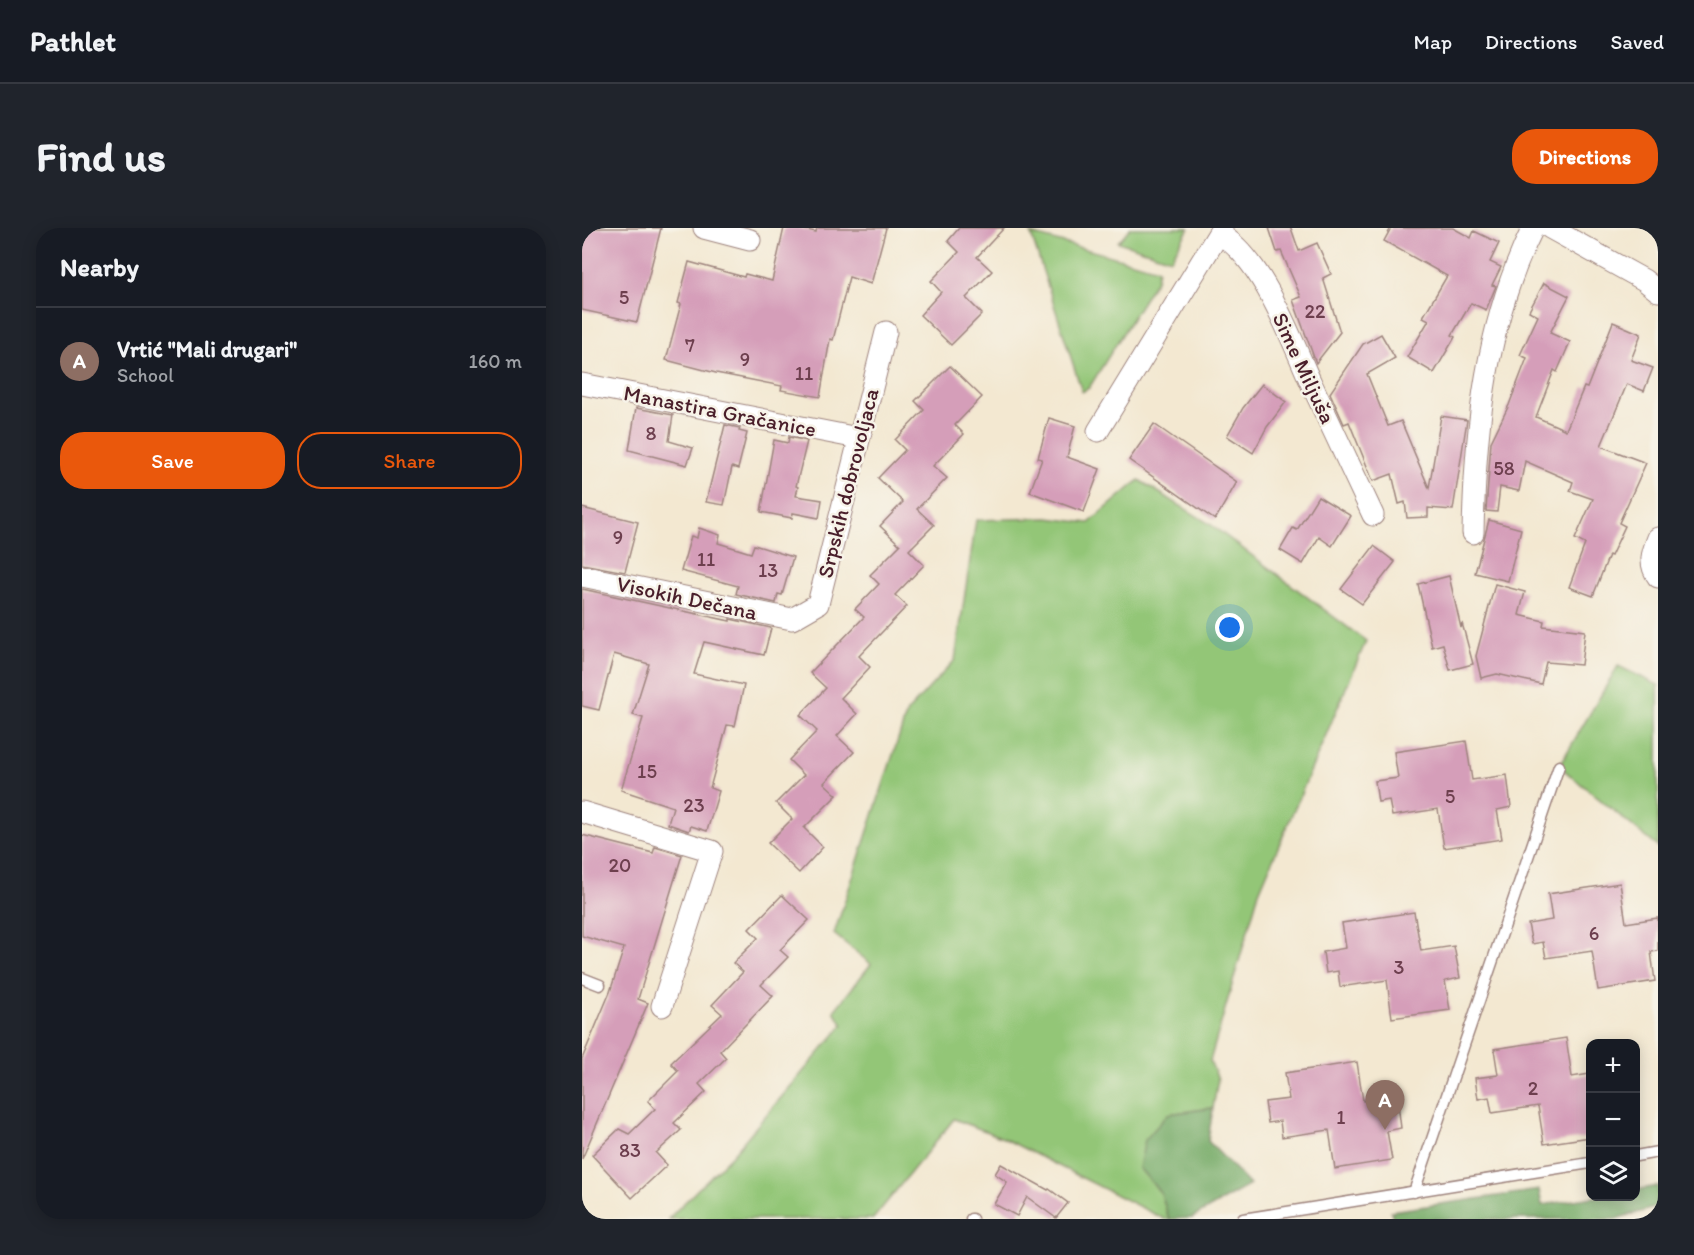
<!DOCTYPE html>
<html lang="en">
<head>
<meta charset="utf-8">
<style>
  body { margin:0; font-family:Itim,sans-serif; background:#20242c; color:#f1f3f6 }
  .controls { position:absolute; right:18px; bottom:18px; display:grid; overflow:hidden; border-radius:12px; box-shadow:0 3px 15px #0003 }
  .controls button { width:54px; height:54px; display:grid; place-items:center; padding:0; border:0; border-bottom:2px solid #363941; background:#171b24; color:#f1f3f6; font:30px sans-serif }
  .you { position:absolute; left:648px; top:400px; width:21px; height:21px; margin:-15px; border:4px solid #fff; border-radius:50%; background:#1a73e8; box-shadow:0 0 0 9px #1a73e833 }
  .badge { display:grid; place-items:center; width:39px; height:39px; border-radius:50%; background:#ea580c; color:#fff; font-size:20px; font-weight:700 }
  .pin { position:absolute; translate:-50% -50px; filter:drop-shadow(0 2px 3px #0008) }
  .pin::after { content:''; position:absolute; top:32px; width:21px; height:18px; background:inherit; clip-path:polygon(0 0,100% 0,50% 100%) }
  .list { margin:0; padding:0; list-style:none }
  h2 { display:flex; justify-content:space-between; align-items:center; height:78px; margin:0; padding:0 24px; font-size:26px }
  h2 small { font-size:20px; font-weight:400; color:#9ea1a6 }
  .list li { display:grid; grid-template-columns:39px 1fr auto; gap:18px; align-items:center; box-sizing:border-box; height:108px; padding:0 24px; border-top:2px solid #363941 }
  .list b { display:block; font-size:22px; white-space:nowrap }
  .list p { margin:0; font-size:20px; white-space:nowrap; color:#9ea1a6 }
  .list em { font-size:20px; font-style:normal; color:#9ea1a6 }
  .actions { display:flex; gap:12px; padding:18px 24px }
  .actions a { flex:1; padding:14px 0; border:2px solid #ea580c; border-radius:24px; text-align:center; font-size:21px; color:#ea580c }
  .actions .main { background:#ea580c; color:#fff }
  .icon { flex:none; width:33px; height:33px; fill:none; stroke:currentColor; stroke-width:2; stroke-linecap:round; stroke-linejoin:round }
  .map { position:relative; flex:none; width:1076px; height:991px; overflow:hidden; border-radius:24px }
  header { display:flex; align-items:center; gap:36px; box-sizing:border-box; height:84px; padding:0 30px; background:#171b24; border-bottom:2px solid #363941 }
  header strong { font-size:28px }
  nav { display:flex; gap:33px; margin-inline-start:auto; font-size:21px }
  .intro { display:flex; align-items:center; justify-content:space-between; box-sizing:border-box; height:144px; padding:0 36px }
  h1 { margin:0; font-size:42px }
  .button { padding:15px 27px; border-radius:24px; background:#ea580c; color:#fff; font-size:21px; font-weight:700 }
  main { display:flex; gap:36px; padding:0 36px }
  aside { flex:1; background:#171b24; border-radius:24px; box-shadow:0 3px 15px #0003 }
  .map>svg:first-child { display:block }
</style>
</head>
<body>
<header>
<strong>Pathlet</strong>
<nav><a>Map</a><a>Directions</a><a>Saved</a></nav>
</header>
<div class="intro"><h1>Find us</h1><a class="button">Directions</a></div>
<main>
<aside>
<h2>Nearby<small></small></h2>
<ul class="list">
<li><span class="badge" style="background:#8d6e63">A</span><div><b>Vrtić &quot;Mali drugari&quot;</b><p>School</p></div><em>160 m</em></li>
</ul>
<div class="actions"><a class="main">Save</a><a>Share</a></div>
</aside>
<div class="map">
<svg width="1076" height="991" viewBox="0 0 1076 991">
  <rect width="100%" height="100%" fill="#f7f3e8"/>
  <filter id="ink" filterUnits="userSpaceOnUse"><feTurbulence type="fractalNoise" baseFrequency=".0167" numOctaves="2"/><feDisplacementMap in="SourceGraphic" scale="12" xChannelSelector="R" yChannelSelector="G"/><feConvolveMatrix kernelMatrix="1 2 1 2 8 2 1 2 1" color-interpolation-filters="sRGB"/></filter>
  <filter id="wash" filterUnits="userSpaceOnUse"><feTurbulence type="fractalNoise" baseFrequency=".008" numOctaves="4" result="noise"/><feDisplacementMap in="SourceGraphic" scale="24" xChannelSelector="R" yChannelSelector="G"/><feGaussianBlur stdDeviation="1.35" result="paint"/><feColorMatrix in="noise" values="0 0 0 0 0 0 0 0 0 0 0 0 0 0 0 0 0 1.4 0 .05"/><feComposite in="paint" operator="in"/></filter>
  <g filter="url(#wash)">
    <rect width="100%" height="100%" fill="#f3e8d1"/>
    <!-- green -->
    <g fill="#93c677" stroke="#6e7251" stroke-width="1.5">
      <polygon points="548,0 607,0 589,31 536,14"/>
      <polygon points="449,6 576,41 574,52 507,160 500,164"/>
      <polygon points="557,252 628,296 784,413 677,664 628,833 636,851 631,880 586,886 557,940 579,965 587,991 582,991 421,910 372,891 291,991 86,991 150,927 261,797 252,783 289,736 252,706 325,484 373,432 394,292 466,290 507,295"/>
      <polygon points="1036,438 1076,457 1076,619 977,538"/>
    </g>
    <!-- forest -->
    <g fill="#76ab68" stroke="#60654a" stroke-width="1.5">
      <polygon points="631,880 626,913 668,957 610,990 587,991 579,965 557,940 563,912 586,886"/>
      <polygon points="1076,958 1076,979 1033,991 811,991 809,983 957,962 960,977 1011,969 1054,968 1054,962"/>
    </g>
    <g id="blocks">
      <!-- building -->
      <g fill="#d59eb9">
        <polygon points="0,0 79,0 55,94 0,82"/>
        <polygon points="202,0 217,0 234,4 235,0 304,0 289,56 267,49 251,112 248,111 238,169 199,162 200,158 134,145 84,132 99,76 96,75 107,34 162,49 163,46 190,53"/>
        <polygon points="377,0 422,0 395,29 410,43 384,70 400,86 369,117 338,87 359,64 349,53 377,24 366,13"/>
        <polygon points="687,0 709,0 717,23 735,15 749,46 741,50 758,104 734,135 711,72 719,69 699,23 695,24"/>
        <polygon points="809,0 871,0 889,10 892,3 917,15 908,34 919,39 910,57 914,58 904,82 889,75 870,107 873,109 852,145 825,129 847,92 841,89 865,48 802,13"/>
        <polygon points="962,55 987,68 968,105 988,114 975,144 972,142 954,189 984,202 1002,159 1005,160 1031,94 1059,106 1049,132 1071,140 1062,163 1045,156 1019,218 1064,235 1037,295 1043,298 1029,328 1027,327 1011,368 987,359 1003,316 993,311 1011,271 988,263 991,254 943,233 937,263 918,259 915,284 904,283 909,214 927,177 945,130 938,127 956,88 947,83"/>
        <polygon points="799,106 813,130 785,146 806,198 819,193 847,260 859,188 885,192 871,282 846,280 846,289 825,290 823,274 817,276 810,246 791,253 767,194 762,196 748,165 781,116"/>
        <polygon points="368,138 400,169 373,197 382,206 351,238 365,250 335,281 352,297 327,322 342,337 313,367 325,378 277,428 288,439 259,470 275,486 255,508 272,524 242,555 255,567 222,600 241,619 217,645 186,615 210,591 194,575 222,547 207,532 235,503 218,487 244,460 228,445 282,389 273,381 297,356 288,347 318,317 298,298 321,274 296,250 323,222 313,212 342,182 333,173"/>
        <polygon points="680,156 704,174 685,199 671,225 645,208 661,180"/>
        <polygon points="54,180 91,187 87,213 111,220 105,237 47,222"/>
        <polygon points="467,190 493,198 485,229 518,241 502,284 448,264 460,231 456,230"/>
        <polygon points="572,196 655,254 633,292 547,232"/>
        <polygon points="143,197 158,200 157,203 165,205 156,241 150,239 142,277 124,274"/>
        <polygon points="207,209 225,213 214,258 216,259 214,268 240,272 237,290 211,285 210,290 179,284 192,212 206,215"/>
        <polygon points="736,268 769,288 750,318 737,309 721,336 698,322 711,300 715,302"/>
        <polygon points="0,280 56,294 43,344 0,336"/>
        <polygon points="907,292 939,301 926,353 893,345"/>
        <polygon points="117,300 138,307 136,315 169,325 172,317 211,329 200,367 196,366 194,375 154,366 156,358 99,343 109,308 115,310"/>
        <polygon points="792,318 813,334 780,376 759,361"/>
        <polygon points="867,348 879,400 880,395 891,436 868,442 861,416 850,419 836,356"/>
        <polygon points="913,356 943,364 937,387 962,393 961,398 1003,403 999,437 964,434 959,456 915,446 899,450 894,428"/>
        <polygon points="0,361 148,393 148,391 189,400 182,427 122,414 112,446 162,457 153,498 145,497 128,560 137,563 125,603 109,598 107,603 86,596 91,579 39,562 61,490 51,487 67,436 32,426 17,482 0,478"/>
        <polygon points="884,513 890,552 925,547 929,579 915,582 920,611 862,620 856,581 810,588 807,572 796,574 793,553 816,550 812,524"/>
        <polygon points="0,607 71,625 73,619 100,627 56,771 66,775 0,931 0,831 28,764 42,720 0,708"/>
        <polygon points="1038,655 1044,695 1076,690 1076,723 1069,724 1073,753 1016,762 1010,723 964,730 961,714 950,716 946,696 970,692 966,666"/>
        <polygon points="200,667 227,692 198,722 206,729 179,757 191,768 138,823 144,830 117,856 124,864 92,895 99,902 74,925 85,937 50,970 10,927 37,901 47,906 73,881 66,873 96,843 89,835 140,786 130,777 161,744 151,735 176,710 167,701"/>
        <polygon points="832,684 839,723 872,718 878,750 863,753 868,782 810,790 805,752 758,759 756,743 744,745 741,724 764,720 760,695"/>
        <polygon points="984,810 990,849 1008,846 1008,909 962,916 956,878 910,885 907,869 896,871 893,850 916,847 912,821"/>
        <polygon points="775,834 781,873 815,868 819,900 805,903 810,932 753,941 747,902 700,909 698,893 686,895 683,874 707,871 703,845"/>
        <polygon points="419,936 466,962 467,961 486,975 474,990 445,969 435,988 412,976 425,954 413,946"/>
      </g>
    </g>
  </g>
  <g filter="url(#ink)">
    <use href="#blocks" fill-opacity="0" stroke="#9e847e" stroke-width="1.5"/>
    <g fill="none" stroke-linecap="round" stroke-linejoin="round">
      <defs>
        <g id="lane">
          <polyline points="0,750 18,757"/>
          <polyline points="1054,928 1076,924"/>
          <polyline points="832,964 977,538"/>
          <polyline points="389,991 390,991"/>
          <polyline points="661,991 1008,935"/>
        </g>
        <g id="street">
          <polyline points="122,0 168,12"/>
          <polyline points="968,0 1062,52 1076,63"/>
          <path d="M637 6C681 30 709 112 730 157 750 200 770 243 791 287"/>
          <polyline points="0,156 276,210"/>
          <polyline points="516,203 640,0"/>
          <path d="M891 305C893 201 904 94 951 0"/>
          <path d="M1076 310C1070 325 1066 335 1076 349"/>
          <polyline points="0,348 210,391 236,376 304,104"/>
          <polyline points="0,584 130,623 80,778"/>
        </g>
      </defs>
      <!-- lane casing -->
      <use href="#lane" stroke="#9e847e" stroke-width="13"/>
      <!-- street casing -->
      <use href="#street" stroke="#9e847e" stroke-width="23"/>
      <!-- lane -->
      <use href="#lane" stroke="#fff" stroke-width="10"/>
      <!-- street -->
      <use href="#street" stroke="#fff" stroke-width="21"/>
    </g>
  </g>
  <g text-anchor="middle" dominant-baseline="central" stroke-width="5" stroke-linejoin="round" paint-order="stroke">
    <!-- number labels -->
    <g font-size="20" fill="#6d3f4e">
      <text x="42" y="69">5</text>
      <text x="733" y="83">22</text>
      <text x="108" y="117">7</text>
      <text x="163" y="131">9</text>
      <text x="222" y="145">11</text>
      <text x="69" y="205">8</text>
      <text x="922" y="240">58</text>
      <text x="36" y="309">9</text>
      <text x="124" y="331">11</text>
      <text x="186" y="342">13</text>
      <text x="65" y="543">15</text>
      <text x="868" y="568">5</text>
      <text x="112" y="577">23</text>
      <text x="38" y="637">20</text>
      <text x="1012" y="705">6</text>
      <text x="817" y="739">3</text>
      <text x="951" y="860">2</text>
      <text x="759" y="889">1</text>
      <text x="48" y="922">83</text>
    </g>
    <!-- street labels -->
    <g font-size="22" fill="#4a1f2b" stroke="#f7f3e8">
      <text transform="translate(722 140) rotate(65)">Sime Miljuša</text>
      <text transform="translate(138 183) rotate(11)">Manastira Gračanice</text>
      <text transform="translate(266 255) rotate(-76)">Srpskih dobrovoljaca</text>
      <text transform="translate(105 370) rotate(12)">Visokih Dečana</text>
    </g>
  </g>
</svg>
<div class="controls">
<button>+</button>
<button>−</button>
<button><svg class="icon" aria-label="layers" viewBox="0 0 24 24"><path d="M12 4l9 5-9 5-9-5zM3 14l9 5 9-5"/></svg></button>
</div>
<div class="you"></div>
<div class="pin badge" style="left:803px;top:902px;background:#8d6e63">A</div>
</div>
</main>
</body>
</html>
